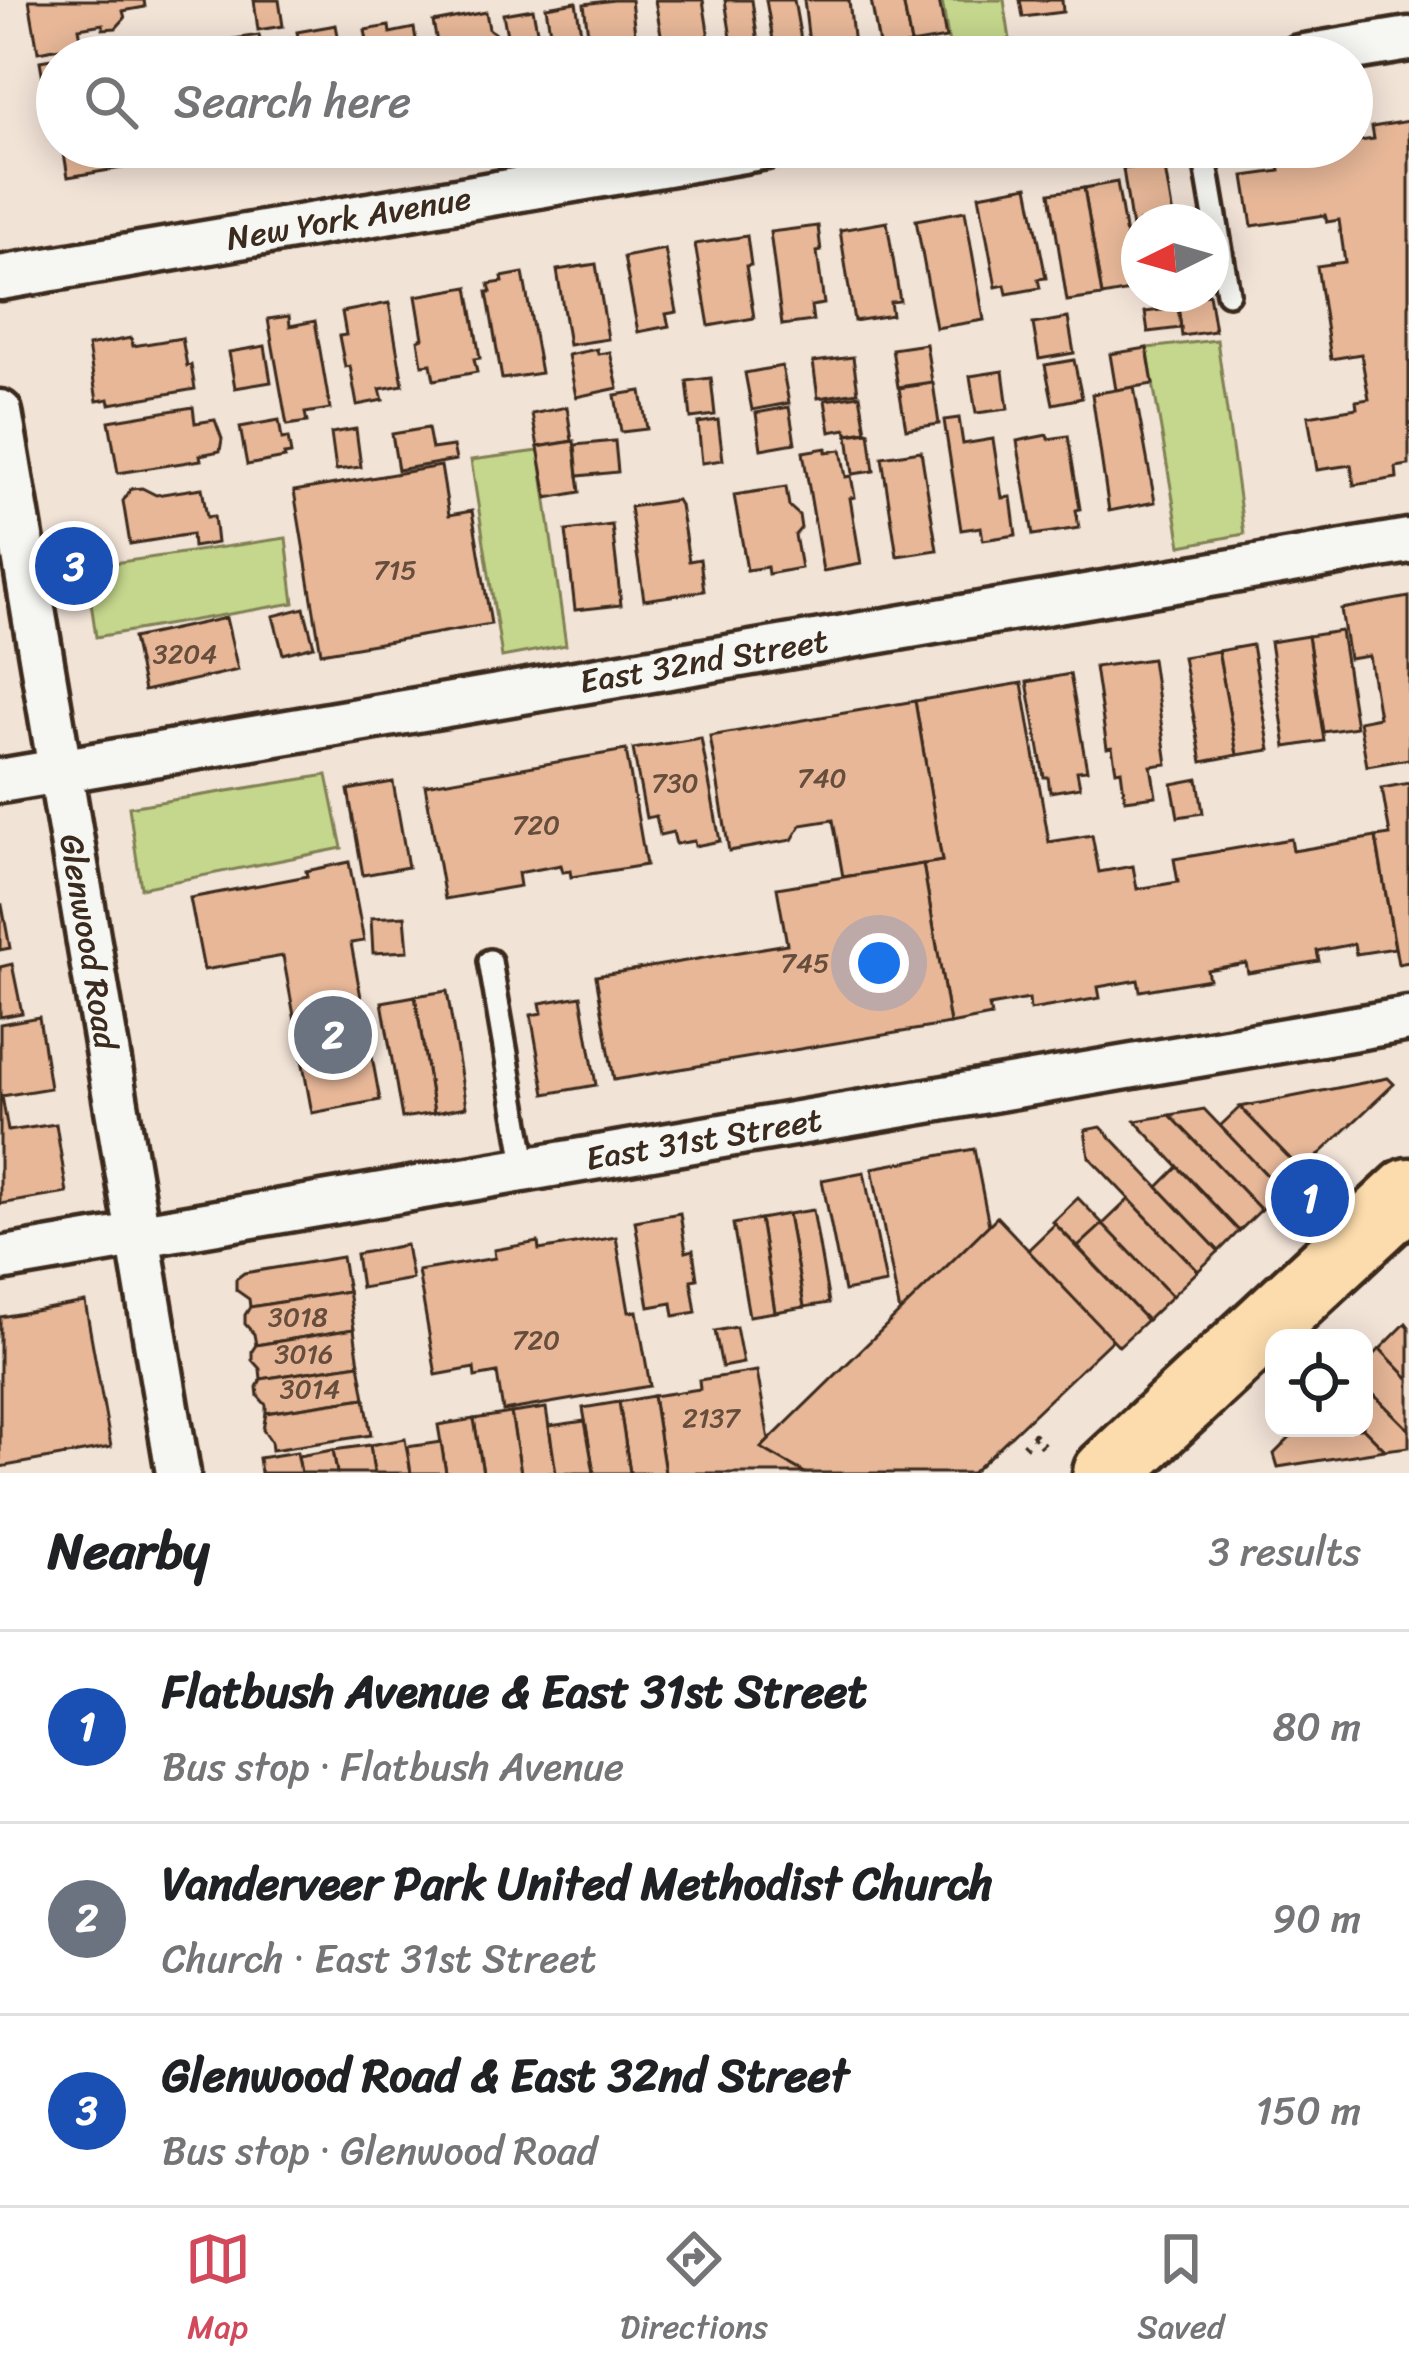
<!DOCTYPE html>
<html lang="en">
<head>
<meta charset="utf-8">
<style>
  body { margin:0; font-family:Sriracha,sans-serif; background:#f2f2f2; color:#202124 }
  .controls { position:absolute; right:36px; bottom:36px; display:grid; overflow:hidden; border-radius:24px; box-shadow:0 6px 30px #0003 }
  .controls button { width:108px; height:108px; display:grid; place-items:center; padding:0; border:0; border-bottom:3px solid #e0e0e0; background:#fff; color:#202124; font:60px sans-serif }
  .compass { position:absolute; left:1121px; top:204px; width:108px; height:108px; border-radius:50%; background:#fff; box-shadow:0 6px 30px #0003; rotate:265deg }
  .you { position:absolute; left:879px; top:963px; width:42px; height:42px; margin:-30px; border:9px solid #fff; border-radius:50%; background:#1a73e8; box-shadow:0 0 0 18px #1a73e833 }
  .badge { display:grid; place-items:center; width:78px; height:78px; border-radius:50%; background:#d1495b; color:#fff; font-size:39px; font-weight:700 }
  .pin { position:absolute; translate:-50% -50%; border:6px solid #fff; box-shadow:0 3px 12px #0006 }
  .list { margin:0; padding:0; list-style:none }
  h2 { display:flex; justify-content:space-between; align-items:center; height:156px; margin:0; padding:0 48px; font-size:51px }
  h2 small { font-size:39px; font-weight:400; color:#757577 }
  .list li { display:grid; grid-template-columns:78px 1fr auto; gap:36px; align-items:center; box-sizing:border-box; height:192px; padding:0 48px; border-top:3px solid #e0e0e0 }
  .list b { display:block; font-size:45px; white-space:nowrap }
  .list p { margin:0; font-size:39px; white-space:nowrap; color:#757577 }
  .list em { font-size:39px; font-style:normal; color:#757577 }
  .icon { flex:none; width:66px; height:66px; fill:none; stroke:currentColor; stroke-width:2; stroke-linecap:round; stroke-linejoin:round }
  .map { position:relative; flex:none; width:1409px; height:1473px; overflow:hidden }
  .search { position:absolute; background:#fff; box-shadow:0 6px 30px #0003; left:36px; right:36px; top:36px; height:132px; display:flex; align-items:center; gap:30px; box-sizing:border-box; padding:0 42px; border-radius:66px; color:#757577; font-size:45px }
  .sheet { height:732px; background:#fff }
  nav { display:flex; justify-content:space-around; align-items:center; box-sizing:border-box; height:168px; border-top:3px solid #e0e0e0; background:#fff; font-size:33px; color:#757577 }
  nav a { display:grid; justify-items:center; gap:6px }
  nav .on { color:#d1495b }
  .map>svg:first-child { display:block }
</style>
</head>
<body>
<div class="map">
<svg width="1409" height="1473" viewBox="0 0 1409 1473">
  <rect width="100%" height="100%" fill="#f2e3d7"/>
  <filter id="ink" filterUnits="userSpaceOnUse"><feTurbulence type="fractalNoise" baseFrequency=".00833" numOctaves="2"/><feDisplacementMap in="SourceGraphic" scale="24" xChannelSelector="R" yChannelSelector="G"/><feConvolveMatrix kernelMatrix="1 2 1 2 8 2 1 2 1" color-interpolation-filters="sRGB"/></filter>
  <g filter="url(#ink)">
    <!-- green -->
    <g fill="#c4d78c" stroke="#808055" stroke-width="3">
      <polygon points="942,0 1004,0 1012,53 983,57 951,57"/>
      <polygon points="1217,340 1244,534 1181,546 1147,348"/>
      <polygon points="539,451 566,645 502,657 471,460"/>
      <polygon points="286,538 294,603 96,637 86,567"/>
      <polygon points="327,775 342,848 141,888 129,807"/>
    </g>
    <!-- building -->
    <g fill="#e7b798" stroke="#3b2a1e" stroke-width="3">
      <polygon points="29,0 144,0 145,7 123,11 125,18 116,28 103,29 103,24 79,28 82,44 38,52"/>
      <polygon points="254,0 279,0 283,26 258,30"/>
      <polygon points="614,0 631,0 637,50 646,49 648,57 591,57 584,4"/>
      <polygon points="655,0 703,0 712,57 665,57"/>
      <polygon points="725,0 752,0 760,57 734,57"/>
      <polygon points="766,0 794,0 804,57 776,57"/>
      <polygon points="804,0 849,0 854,46 810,52"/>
      <polygon points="871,0 903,0 911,44 880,50"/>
      <polygon points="903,0 939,0 946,38 911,44"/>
      <polygon points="1020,0 1062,0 1063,12 1023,17"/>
      <polygon points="576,2 585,57 554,57 546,7"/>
      <polygon points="533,9 542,57 511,57 503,14"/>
      <polygon points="486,12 489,29 496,34 500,53 496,57 440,57 433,22"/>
      <polygon points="336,25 342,57 302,57 297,32"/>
      <polygon points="389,26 390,33 414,28 419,57 370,57 365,30"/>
      <polygon points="259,35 263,57 223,57 221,41"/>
      <polygon points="142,44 144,57 65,57"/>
      <polygon points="57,58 57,106 48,107 40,61"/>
      <polygon points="1409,121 1409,465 1396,467 1397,478 1354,485 1351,465 1317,470 1308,416 1357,408 1356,401 1369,399 1361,354 1331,359 1317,266 1345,262 1339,220 1327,222 1325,215 1252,226 1244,176 1280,171 1276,147 1352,147 1352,142 1374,139 1372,127"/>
      <polygon points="63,147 208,147 208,149 192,151 193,156 68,177"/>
      <polygon points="1164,163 1174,222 1139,222 1139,241 1134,242 1123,169"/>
      <polygon points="1117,182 1135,290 1102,296 1084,188"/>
      <polygon points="1028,186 1046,278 1038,279 1040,288 1007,294 1005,285 996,287 979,195"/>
      <polygon points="1084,188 1102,296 1067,301 1050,193"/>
      <polygon points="965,211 984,320 936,328 916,220"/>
      <polygon points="887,222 900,301 890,302 892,315 854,321 840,230"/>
      <polygon points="818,226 821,251 817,252 824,304 811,306 813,321 782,325 770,232"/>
      <polygon points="747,236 751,265 746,266 754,318 709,326 695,244"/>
      <polygon points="665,249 677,312 666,314 669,326 638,332 624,257"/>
      <polygon points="596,264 608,339 569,345 557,270"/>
      <polygon points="523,273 541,373 502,379 487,292 491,292 489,284 503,282 502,277"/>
      <polygon points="468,287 480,358 474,359 477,372 434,380 431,364 422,365 418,340 423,338 416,296"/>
      <polygon points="1209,294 1215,331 1182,336 1177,299"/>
      <polygon points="389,303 403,385 380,389 383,400 357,405 350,366 345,367 339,336 346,335 342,312"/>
      <polygon points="1178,308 1181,328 1148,332 1145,312"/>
      <polygon points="289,316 290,326 315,321 330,409 305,413 307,422 287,425 268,319"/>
      <polygon points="1068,318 1074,353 1039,359 1033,324"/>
      <polygon points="131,338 133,346 182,338 187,366 191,365 195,389 110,404 109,399 97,401 88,346"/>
      <polygon points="926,344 932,382 898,387 892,349"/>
      <polygon points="265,346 271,382 235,388 229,352"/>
      <polygon points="1147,348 1153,384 1116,390 1110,354"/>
      <polygon points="597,349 598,354 610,352 618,388 576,397 568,355"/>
      <polygon points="853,357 858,392 818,398 813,362"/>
      <polygon points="1074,360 1082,398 1053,404 1045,365"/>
      <polygon points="782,366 789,403 752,410 745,373"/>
      <polygon points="1003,371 1008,409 976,413 970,376"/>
      <polygon points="711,378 715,415 691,418 687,381"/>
      <polygon points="933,383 939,424 906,429 899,388"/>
      <polygon points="1134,387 1155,502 1109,511 1092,394"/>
      <polygon points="641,391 647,429 621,432 615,395"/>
      <polygon points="860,395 866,431 847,434 846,429 830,432 825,400"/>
      <polygon points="193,407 195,423 215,420 222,439 220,451 200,455 201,460 118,473 109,421"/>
      <polygon points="567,407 572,441 538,447 532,414"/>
      <polygon points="789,407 795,443 761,449 756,413"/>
      <polygon points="959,418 963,444 993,439 1002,498 1011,497 1016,535 983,540 981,527 961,530 944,420"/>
      <polygon points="279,420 282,439 288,438 291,454 284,455 285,458 247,465 240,427"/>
      <polygon points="718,420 723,460 702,463 698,423"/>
      <polygon points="428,428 432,449 453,446 456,460 398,470 392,434"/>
      <polygon points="356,429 361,467 336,470 331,433"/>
      <polygon points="869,432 874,471 853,474 848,435"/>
      <polygon points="1047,435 1048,439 1068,436 1080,509 1076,510 1079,528 1033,535 1017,441"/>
      <polygon points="574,441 580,492 547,498 538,447"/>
      <polygon points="615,441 618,472 578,476 575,445"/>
      <polygon points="826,448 826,452 841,450 846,477 851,476 855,497 850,498 861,564 823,571 803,452"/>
      <polygon points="921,451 937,550 897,556 882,457"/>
      <polygon points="441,466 449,515 472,511 491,624 321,653 294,491"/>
      <polygon points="786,487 789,506 799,515 801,528 795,535 801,568 768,574 767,567 747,570 734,495"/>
      <polygon points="142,488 156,495 202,488 207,517 214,516 217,543 193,547 192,534 130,544 123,501 131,489"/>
      <polygon points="677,500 680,505 689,561 700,559 704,591 644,600 630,507"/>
      <polygon points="612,525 621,605 575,610 566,531"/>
      <polygon points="1409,597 1409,759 1367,766 1359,721 1379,717 1369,656 1349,659 1341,609"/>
      <polygon points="304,608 314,646 283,654 273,616"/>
      <polygon points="226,618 238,670 144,691 133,638"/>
      <polygon points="1341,631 1356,727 1323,732 1308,636"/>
      <polygon points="1308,636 1324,741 1286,747 1270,642"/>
      <polygon points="1252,645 1270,750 1237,755 1218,651"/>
      <polygon points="1218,651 1237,755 1202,762 1183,657"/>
      <polygon points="1152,659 1167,764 1151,766 1156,796 1125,800 1121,770 1116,771 1112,747 1107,748 1095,667"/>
      <polygon points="1070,674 1087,770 1077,771 1080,787 1050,792 1048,777 1044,777 1027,682"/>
      <polygon points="1022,683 1049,842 1092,835 1099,872 1133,866 1137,889 1178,882 1174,859 1291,839 1293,851 1376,837 1395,948 1356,954 1354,944 1317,951 1319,961 1248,973 1246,963 1207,970 1209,979 1140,991 1138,980 1098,987 1100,998 1030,1010 1029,999 989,1006 991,1016 950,1024 923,864 942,861 915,701"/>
      <polygon points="915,701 942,861 843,877 833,820 801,825 792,840 729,851 710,736"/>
      <polygon points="701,738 720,841 695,846 694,841 676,844 673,832 660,835 656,816 646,818 633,749"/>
      <polygon points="626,750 646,865 571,877 570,871 563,872 561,865 518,873 520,886 445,899 425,785"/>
      <polygon points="1198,779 1203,813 1178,817 1172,784"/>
      <polygon points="393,782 408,867 363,875 348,790"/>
      <polygon points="1409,783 1409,962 1398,964 1376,837 1390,835 1382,788"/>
      <polygon points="349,862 364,941 351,943 380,1100 312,1113 283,956 204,970 190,898 307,876 306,871"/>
      <polygon points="923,864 950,1024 614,1080 596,976 787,944 777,888"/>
      <polygon points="2,905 10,948 0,950 0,906"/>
      <polygon points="405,916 408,951 373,953 371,918"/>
      <polygon points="12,964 22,1013 0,1017 0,967"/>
      <polygon points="447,991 466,1107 434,1113 415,996"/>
      <polygon points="415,996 434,1113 402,1118 382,1002"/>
      <polygon points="581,996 596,1085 545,1094 531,1015 542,1013 540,1003"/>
      <polygon points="39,1017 50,1088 2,1096 8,1131 56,1124 67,1193 0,1204 0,1024"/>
      <polygon points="1388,1078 1394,1084 1302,1171 1240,1107"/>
      <polygon points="1240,1107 1302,1171 1282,1191 1220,1126"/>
      <polygon points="1204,1109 1282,1191 1261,1210 1170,1115"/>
      <polygon points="1170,1115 1261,1210 1239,1231 1135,1121"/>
      <polygon points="1101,1127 1219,1251 1198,1271 1089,1157 1085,1130"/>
      <polygon points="974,1149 989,1225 900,1313 872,1168"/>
      <polygon points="1178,1167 1239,1231 1219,1251 1158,1187"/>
      <polygon points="864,1172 886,1283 844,1291 822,1180"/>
      <polygon points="1078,1198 1103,1224 1078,1247 1053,1222"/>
      <polygon points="1129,1199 1198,1271 1172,1296 1103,1224"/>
      <polygon points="813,1210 829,1303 804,1307 788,1214"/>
      <polygon points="680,1213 686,1252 693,1250 697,1279 691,1280 696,1312 674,1316 672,1303 649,1307 635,1221"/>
      <polygon points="788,1214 804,1307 775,1312 760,1219"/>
      <polygon points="997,1217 1113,1339 972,1473 805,1473 761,1448"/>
      <polygon points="760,1219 775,1312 749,1316 733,1224"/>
      <polygon points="1055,1224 1147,1320 1119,1346 1028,1250"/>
      <polygon points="1103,1224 1172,1296 1147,1320 1078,1247"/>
      <polygon points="616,1237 629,1312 637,1311 650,1386 503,1411 497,1373 475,1377 474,1368 436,1375 418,1271 495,1258 494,1250 538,1242 539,1250"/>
      <polygon points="406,1245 412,1279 361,1288 356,1254"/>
      <polygon points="342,1257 348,1291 250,1307 249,1299 236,1290 236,1279 244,1273"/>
      <polygon points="348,1291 354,1329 256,1345 254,1334 245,1324 245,1315 250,1307"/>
      <polygon points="85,1302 111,1447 0,1467 0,1317"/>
      <polygon points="1406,1323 1409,1327 1409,1379 1380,1349"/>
      <polygon points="736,1327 743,1363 722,1367 715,1331"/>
      <polygon points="354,1329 359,1364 261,1379 260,1369 252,1360 252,1351 256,1345"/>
      <polygon points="1380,1349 1409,1379 1409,1430 1364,1385 1364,1365"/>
      <polygon points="359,1364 365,1398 266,1413 266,1405 258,1396 257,1387 261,1379"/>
      <polygon points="757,1371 769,1440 761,1448 805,1473 665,1473 653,1396 700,1389 699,1380"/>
      <polygon points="1364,1385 1409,1430 1409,1447 1385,1450 1363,1428"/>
      <polygon points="653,1396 665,1473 630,1473 619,1402"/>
      <polygon points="365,1398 371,1435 272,1450 271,1441 263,1430 266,1413"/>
      <polygon points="619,1402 630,1473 594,1473 583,1408"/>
      <polygon points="546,1408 556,1473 521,1473 511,1413"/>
      <polygon points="511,1413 521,1473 483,1473 474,1419"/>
      <polygon points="474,1419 483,1473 446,1473 438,1425"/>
      <polygon points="585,1421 594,1473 556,1473 549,1426"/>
      <polygon points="1300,1428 1363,1428 1385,1450 1278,1467 1274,1454"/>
      <polygon points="405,1439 411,1473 374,1473 370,1445"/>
      <polygon points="441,1442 446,1473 411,1473 407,1447"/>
      <polygon points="370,1445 374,1473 337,1473 333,1450"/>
      <polygon points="333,1450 337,1473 301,1473 298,1456"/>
      <polygon points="297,1452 301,1473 261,1473 259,1458"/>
    </g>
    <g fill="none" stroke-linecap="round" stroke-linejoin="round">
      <defs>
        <g id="lane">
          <polyline points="1203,147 1228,293"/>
          <polyline points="490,961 526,1170"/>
        </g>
        <g id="street">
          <polyline points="1299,57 1409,39"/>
          <path id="s1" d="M0 278 766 147"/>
          <path id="s2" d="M0 412 178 1473"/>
          <path id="s3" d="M0 781 1409 541"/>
          <path id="s4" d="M0 1259 1409 1019"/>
        </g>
        <polyline id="primary" points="1107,1473 1409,1192"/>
      </defs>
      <!-- lane casing -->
      <use href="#lane" stroke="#3b2a1e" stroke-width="30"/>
      <!-- street casing -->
      <use href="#street" stroke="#3b2a1e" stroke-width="51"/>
      <!-- primary casing -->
      <use href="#primary" stroke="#3b2a1e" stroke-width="75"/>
      <!-- path -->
      <polyline stroke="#3b2a1e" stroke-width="8" stroke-dasharray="3 9" stroke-linecap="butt" points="1024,1446 1034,1436 1043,1446"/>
      <!-- lane -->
      <use href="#lane" stroke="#f6f6f2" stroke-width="21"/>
      <!-- street -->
      <use href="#street" stroke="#f6f6f2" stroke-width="42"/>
      <!-- primary -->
      <use href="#primary" stroke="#fcdcac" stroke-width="66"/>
    </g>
  </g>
  <g text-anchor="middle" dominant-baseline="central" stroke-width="9" stroke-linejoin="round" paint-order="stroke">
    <!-- number labels -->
    <g font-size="27" fill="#664d3c">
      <text x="395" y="570">715</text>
      <text x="185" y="654">3204</text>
      <text x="822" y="778">740</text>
      <text x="675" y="783">730</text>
      <text x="536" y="825">720</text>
      <text x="805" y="963">745</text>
      <text x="298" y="1317">3018</text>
      <text x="536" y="1340">720</text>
      <text x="304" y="1354">3016</text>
      <text x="310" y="1389">3014</text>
      <text x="711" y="1418">2137</text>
    </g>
    <!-- street labels -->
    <g font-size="33" fill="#3b2a1e" stroke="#f6f6f2">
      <text stroke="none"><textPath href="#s1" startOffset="354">New York Avenue</textPath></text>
      <text stroke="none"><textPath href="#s3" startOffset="714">East 32nd Street</textPath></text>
      <text stroke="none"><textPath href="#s2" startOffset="537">Glenwood Road</textPath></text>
      <text stroke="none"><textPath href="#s4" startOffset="714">East 31st Street</textPath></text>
    </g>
  </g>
</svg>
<div class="controls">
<button><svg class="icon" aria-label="locate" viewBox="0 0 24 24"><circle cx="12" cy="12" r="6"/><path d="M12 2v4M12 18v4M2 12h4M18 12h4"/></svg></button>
</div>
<svg class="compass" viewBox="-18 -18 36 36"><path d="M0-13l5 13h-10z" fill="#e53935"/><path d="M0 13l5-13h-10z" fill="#757577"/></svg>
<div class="you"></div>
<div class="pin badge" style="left:1310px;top:1198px;background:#1a4fb4">1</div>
<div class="pin badge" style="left:333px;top:1035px;background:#6b7280">2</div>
<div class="pin badge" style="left:74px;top:566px;background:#1a4fb4">3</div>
<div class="search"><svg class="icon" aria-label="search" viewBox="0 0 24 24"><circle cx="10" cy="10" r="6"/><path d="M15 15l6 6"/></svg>Search here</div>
</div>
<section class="sheet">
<h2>Nearby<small>3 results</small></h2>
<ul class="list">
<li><span class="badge" style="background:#1a4fb4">1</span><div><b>Flatbush Avenue &amp; East 31st Street</b><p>Bus stop · Flatbush Avenue</p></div><em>80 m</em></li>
<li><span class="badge" style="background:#6b7280">2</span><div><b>Vanderveer Park United Methodist Church</b><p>Church · East 31st Street</p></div><em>90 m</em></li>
<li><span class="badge" style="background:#1a4fb4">3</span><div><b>Glenwood Road &amp; East 32nd Street</b><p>Bus stop · Glenwood Road</p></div><em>150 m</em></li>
</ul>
</section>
<nav>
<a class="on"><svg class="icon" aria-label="map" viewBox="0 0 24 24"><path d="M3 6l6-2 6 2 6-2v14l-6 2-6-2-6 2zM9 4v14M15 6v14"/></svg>Map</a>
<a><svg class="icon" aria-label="directions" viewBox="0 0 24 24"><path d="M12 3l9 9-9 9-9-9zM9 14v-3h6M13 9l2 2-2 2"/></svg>Directions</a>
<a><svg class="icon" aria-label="saved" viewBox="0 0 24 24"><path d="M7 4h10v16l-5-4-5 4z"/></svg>Saved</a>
</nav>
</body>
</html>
